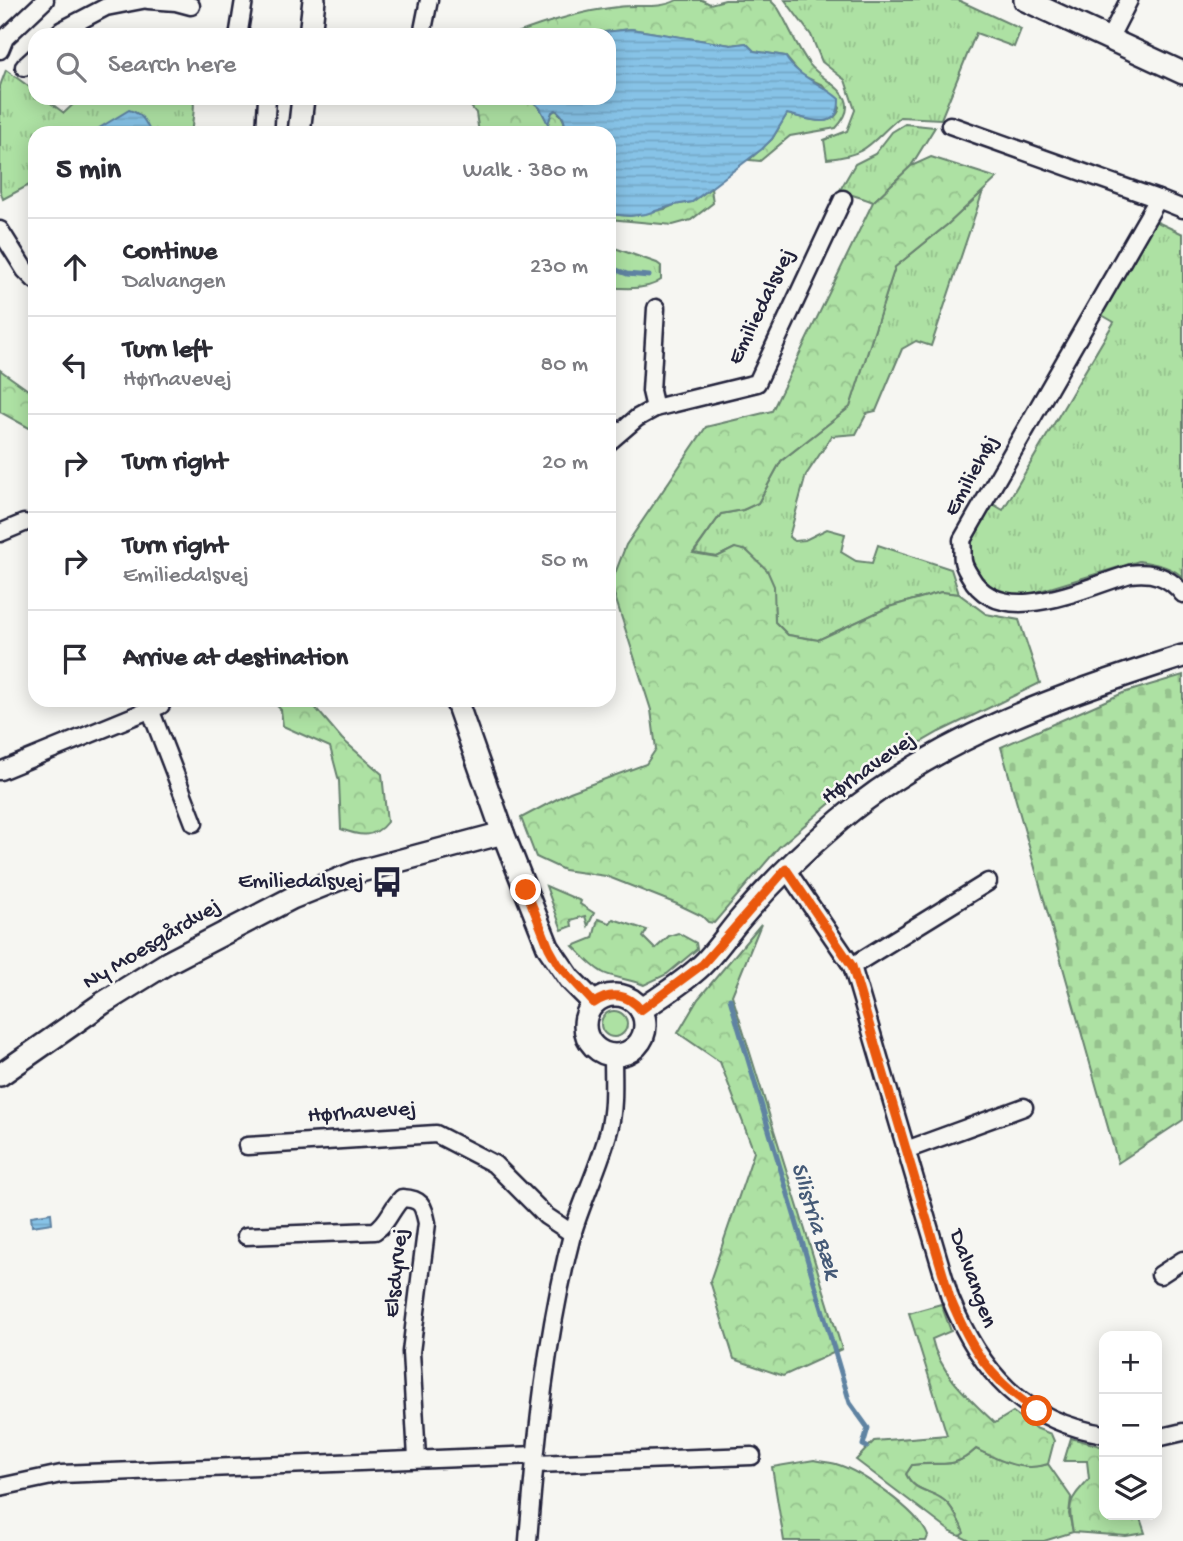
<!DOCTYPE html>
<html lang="en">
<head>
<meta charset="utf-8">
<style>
  body { margin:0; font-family:"Gochi Hand",sans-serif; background:#f2f2f3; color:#2b2b33 }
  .controls { position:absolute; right:21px; bottom:21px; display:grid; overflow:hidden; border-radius:14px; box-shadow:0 4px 18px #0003 }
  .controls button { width:63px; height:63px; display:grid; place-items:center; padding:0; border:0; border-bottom:2px solid #e1e1e2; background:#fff; color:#2b2b33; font:35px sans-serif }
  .stop { position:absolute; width:21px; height:21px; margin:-16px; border:5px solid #ea580c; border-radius:50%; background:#fff }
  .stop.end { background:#ea580c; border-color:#fff; box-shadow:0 2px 7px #0008 }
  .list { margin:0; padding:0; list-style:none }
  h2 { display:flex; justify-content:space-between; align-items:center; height:91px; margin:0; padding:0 28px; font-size:30px }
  h2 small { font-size:23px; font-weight:400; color:#7c7c81 }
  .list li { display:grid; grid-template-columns:46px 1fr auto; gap:21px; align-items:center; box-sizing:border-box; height:98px; padding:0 28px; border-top:2px solid #e1e1e2 }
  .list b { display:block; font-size:26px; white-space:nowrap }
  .list p { margin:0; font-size:23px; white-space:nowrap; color:#7c7c81 }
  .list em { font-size:23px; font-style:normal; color:#7c7c81 }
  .icon { flex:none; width:38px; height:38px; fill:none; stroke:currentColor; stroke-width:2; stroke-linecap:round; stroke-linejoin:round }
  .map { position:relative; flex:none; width:1183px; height:1541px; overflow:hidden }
  .search { position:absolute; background:#fff; box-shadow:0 4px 18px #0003; left:28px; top:28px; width:588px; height:77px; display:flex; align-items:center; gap:18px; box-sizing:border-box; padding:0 24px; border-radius:21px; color:#7c7c81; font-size:26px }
  .panel { position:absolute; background:#fff; box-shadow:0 4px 18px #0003; left:28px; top:126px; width:588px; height:581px; border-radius:21px }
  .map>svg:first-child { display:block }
</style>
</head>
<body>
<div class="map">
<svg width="1183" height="1541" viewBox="0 0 1183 1541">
  <defs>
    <pattern id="grass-tufts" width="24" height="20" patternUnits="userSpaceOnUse" patternTransform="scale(1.75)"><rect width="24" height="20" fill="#ade1a3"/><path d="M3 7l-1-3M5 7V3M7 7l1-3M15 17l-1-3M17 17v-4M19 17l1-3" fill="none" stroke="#95c18d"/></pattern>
    <pattern id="forest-crowns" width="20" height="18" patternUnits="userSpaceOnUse" patternTransform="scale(1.75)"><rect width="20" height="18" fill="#ade1a3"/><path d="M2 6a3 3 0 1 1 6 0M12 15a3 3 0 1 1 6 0" fill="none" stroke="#95c18d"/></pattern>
    <pattern id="cemetery-stones" width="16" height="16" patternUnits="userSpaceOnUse" patternTransform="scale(1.75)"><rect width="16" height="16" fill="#ade1a3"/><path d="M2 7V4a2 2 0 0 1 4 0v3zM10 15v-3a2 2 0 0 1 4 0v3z" fill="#95c18d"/></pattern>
    <pattern id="water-rules" width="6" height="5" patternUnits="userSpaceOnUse" patternTransform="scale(1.75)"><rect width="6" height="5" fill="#87c3e7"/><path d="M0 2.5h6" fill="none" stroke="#74a7c7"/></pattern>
  </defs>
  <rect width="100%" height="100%" fill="#f6f6f2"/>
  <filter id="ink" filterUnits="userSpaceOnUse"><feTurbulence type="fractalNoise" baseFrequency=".0143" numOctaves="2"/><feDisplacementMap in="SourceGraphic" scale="14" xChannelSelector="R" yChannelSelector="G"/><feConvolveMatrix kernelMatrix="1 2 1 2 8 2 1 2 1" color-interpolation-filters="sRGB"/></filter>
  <g filter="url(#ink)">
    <!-- grass -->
    <g fill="url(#grass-tufts)" stroke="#68826f" stroke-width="2">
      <path d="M785 0H958L1021 29 1014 47 976 33 941 119 900 117C870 142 870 155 827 159L824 140 847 131 855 110 845 80 822 62 811 35Z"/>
      <path d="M6 70 35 91V98H44L64 113 80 98H193C196 110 191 121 192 133H35V182L3 199 0 190V86Z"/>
      <path d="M905 124 935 127 911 166 873 202C861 197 852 196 840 190L855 164 875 154 892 132Z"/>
      <path d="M983 191 931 346 916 341 902 349 876 411 867 413 856 434 832 436 806 475 789 537 795 541 805 540 827 529 845 534 841 552 856 561 872 563 878 545 951 569 959 594 941 592 889 607 818 640 788 635 775 622C772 573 776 577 735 548L717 557 693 554 721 514 743 510 758 503 781 461 850 407 895 267 948 224Z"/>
      <path d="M1155 221 1183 234V578C1172 566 1154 564 1139 561L1030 594C996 601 963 573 973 537 976 525 986 513 991 503L1003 510 1114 322 1100 314Z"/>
      <path d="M609 246 657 263 661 266V280C648 290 625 289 609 287Z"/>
      <circle cx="614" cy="1024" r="13"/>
      <path d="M976 1449C999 1460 1023 1472 1048 1464L1071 1497 1069 1514 1073 1532 1044 1541H970L960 1536 963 1533C961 1524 953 1509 947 1503 934 1489 915 1494 906 1474L912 1465C939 1461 953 1471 976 1449Z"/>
    </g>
    <!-- forest -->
    <g fill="url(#forest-crowns)" stroke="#68826f" stroke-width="2">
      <path d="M677 0H702L710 4 725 0H770L778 8C789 26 797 48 810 65 825 84 867 95 836 128L790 136 760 161 749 160 772 139 787 114C803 117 833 131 840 108L823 85 801 75 785 56 754 51 746 43 731 45 631 29 578 35H512C546 22 580 11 618 7 637 4 659 10 677 0Z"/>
      <path d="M464 98H478L480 101 487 102 494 98H529L540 108 548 123 552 112 556 110C564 117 565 123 566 133H479L476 113Z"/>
      <polygon points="931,157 997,178 948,224 895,267 850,407 781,461 758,503 743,510 721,514 693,553 717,557 735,548 747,551 767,570 774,586 775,622 788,635 818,640 889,607 941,592 959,594 986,614 1019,620 1040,683 939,732 862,776 779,847 714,923 708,922 702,916 677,904 606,876 564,870 536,857 521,818 570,792 646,764 656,749 651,710 611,584 626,545 706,427 772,411 873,202 911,166"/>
      <polygon points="711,188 713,203 691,220 673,225 609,219 609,214 630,216 665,209 674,205 692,202"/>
      <polygon points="0,370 35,395 35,436 33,430 0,412"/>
      <path d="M272 700H309L342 739 382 774 387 822C374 839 359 836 341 829L339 781 330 747 283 726 281 710Z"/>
      <polygon points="546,886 581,901 580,904 594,913 588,926 585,916 571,920 572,926 562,930"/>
      <path d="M598 919 610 923 613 919 647 930 643 937 655 949 669 936 678 933 696 943 697 949 667 974 644 985C633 980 609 977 602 972 591 966 582 955 573 946L593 938Z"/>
      <polygon points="761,924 732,995 842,1349 783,1376 734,1359 710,1281 754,1152 720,1062 678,1033 698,999"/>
      <path d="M941 1304 951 1331 932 1339C939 1373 971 1400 995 1423L1013 1412 1033 1427 1051 1434 1054 1441 1048 1464C1023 1473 999 1460 976 1449 951 1472 940 1460 912 1465L906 1474C915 1494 934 1489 947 1503 953 1509 961 1524 964 1533L960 1536 951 1532 856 1460 874 1441 947 1435 909 1313Z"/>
      <path d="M1071 1438 1104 1447V1515H1139L1145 1533 1126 1536 1073 1532C1067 1502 1069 1501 1089 1479L1087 1461H1064Z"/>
      <path d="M814 1460C821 1462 829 1462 836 1464 861 1471 919 1512 928 1536L926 1541H784L772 1467Z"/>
    </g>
    <!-- cemetery -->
    <polygon fill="url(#cemetery-stones)" stroke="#68826f" stroke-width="2" points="1183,675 1183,1120 1118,1163 1001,747 1123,693"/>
    <!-- water -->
    <g fill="url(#water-rules)" stroke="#5f83a2" stroke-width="2">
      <path d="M631 29 731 45 746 43 754 51 785 56C797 77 821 83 839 99 840 134 807 118 787 114L772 139 762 149 692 202 674 205 646 214 630 216 609 214V133H566C565 124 565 116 556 110L552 112 548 124 540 108 529 98H609V35H578Z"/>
      <path d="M129 110C143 114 145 121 151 133H91Z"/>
      <polygon points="51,1213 52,1223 32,1226 31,1216"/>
    </g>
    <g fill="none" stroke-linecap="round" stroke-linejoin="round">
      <!-- stream -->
      <g stroke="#5f83a2" stroke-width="5">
        <polyline points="609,267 627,274 649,276"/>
        <polyline points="730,999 850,1403 868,1428 863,1445 867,1447"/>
      </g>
      <defs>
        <g id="street">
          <polyline points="148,0 176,2 191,6"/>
          <polyline points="57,35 62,30 106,7 142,0"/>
          <polyline points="242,35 239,31 244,0"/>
          <polyline points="422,35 429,0"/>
          <polyline points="1109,39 1129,0"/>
          <polyline points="0,50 5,38 45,0"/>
          <polyline points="24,67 35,57"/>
          <polyline points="950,125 1158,199"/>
          <polyline points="265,133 267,98"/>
          <path d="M1183 209 1158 199 962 540C963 547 962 555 963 561 964 567 967 571 970 576 1000 631 1085 587 1130 574 1152 571 1169 576 1183 594"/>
          <polyline points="0,230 25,270 35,280"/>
          <polyline points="655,408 651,391 656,308"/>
          <polyline points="609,442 637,418 655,408 757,383 843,199"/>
          <polyline points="0,533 24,523"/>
          <polyline points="150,709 194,823"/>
          <polyline points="0,771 161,705"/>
          <path d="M786 869 852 966 950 1298C980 1371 1022 1421 1104 1434"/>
          <polyline points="852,966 988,882"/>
          <polyline points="247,1146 436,1134 494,1164 546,1216 573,1234"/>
          <polyline points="906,1150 1024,1107"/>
          <path d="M246 1236 375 1231C389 1222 390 1210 402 1198 422 1199 423 1205 427 1223L411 1352 417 1458"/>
          <polyline points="1160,1275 1183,1260"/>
          <polyline points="1157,1438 1183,1432"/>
          <polyline points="535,1464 752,1456"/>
          <polyline points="0,1487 61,1474 535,1455"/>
          <path d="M528 1541C536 1439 546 1335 572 1235 582 1200 600 1166 609 1130 615 1106 613 1080 613 1055"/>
        </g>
        <g id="secondary">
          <polyline points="1025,0 1183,73"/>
          <polyline points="310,35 314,0"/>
          <polyline points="299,133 303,98"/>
          <polyline points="456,700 503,833 548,947 570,979 594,1003"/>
          <circle cx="615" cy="1025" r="30"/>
          <path d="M641 1010C661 996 683 983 701 966 716 952 728 933 742 917 772 882 805 850 840 820 938 737 1063 694 1183 656"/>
          <polyline points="0,1075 103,1003 169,962 292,898 357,872 503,833"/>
        </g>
      </defs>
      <!-- street casing -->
      <use href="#street" stroke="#22223b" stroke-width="21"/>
      <!-- secondary casing -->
      <use href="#secondary" stroke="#22223b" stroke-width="26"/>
      <!-- street -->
      <use href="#street" stroke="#f6f6f2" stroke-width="16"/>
      <!-- secondary -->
      <use href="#secondary" stroke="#f6f6f2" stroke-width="21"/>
    </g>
  </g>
  <g fill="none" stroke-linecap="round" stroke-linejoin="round" filter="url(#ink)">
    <!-- route -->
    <path stroke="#ea580c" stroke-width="9" d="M526 890 549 948 558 964 594 1003C611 991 628 994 641 1010L703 964 786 869 852 966 950 1298C972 1351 989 1378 1037 1411"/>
  </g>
  <!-- icons -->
  <defs>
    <symbol id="bus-bare" viewBox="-9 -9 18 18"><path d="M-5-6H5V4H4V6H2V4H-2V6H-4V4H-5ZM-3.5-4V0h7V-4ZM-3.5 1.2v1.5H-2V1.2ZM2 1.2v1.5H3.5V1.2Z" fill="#22223b" stroke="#f6f6f2" stroke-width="2.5" paint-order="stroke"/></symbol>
  </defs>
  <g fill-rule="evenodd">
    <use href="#bus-bare" x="365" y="860" width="44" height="44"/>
  </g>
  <g text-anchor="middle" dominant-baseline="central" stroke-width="5" stroke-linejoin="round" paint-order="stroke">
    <!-- street labels -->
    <g font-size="23" fill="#22223b" stroke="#f6f6f2">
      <text transform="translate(762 307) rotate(-64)">Emiliedalsvej</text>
      <text transform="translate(972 476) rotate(-61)">Emiliehøj</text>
      <text transform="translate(869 769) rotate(-35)">Hørhavevej</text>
      <text transform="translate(152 945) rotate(-31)">Ny Moesgårdvej</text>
      <text transform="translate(362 1113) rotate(-4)">Hørhavevej</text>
      <text transform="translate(397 1273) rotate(-84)">Elsdyrvej</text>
      <text transform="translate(972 1279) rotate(70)">Dalvangen</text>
    </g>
    <!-- poi labels -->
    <g font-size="23" fill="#22223b" stroke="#f6f6f2" text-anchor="end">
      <text x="364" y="882">Emiliedalsvej</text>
    </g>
    <!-- water labels -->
    <g font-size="24" font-style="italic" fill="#455a77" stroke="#f6f6f2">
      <text transform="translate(814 1221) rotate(73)">Silistria Bæk</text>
    </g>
  </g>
</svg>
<div class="controls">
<button>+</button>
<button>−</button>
<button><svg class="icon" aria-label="layers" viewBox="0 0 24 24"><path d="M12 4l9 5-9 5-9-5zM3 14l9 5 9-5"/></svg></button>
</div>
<div class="stop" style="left:1037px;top:1411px"></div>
<div class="stop end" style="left:526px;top:890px"></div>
<div class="search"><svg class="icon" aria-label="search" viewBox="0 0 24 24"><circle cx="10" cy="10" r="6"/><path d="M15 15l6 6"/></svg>Search here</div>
<section class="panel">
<h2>5 min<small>Walk · 380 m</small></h2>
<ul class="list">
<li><svg class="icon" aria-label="ahead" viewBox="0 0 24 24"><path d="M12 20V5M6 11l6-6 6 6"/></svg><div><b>Continue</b><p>Dalvangen</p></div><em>230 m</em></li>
<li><svg class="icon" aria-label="left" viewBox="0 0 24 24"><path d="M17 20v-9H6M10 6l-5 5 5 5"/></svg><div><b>Turn left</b><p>Hørhavevej</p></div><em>80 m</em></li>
<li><svg class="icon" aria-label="right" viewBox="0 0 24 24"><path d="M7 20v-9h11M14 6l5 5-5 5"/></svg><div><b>Turn right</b></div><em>20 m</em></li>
<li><svg class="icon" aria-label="right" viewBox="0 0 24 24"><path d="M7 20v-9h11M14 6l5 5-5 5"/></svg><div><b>Turn right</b><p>Emiliedalsvej</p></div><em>50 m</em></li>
<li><svg class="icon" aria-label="arrive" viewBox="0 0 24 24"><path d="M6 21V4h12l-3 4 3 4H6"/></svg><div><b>Arrive at destination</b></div></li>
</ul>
</section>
</div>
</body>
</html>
